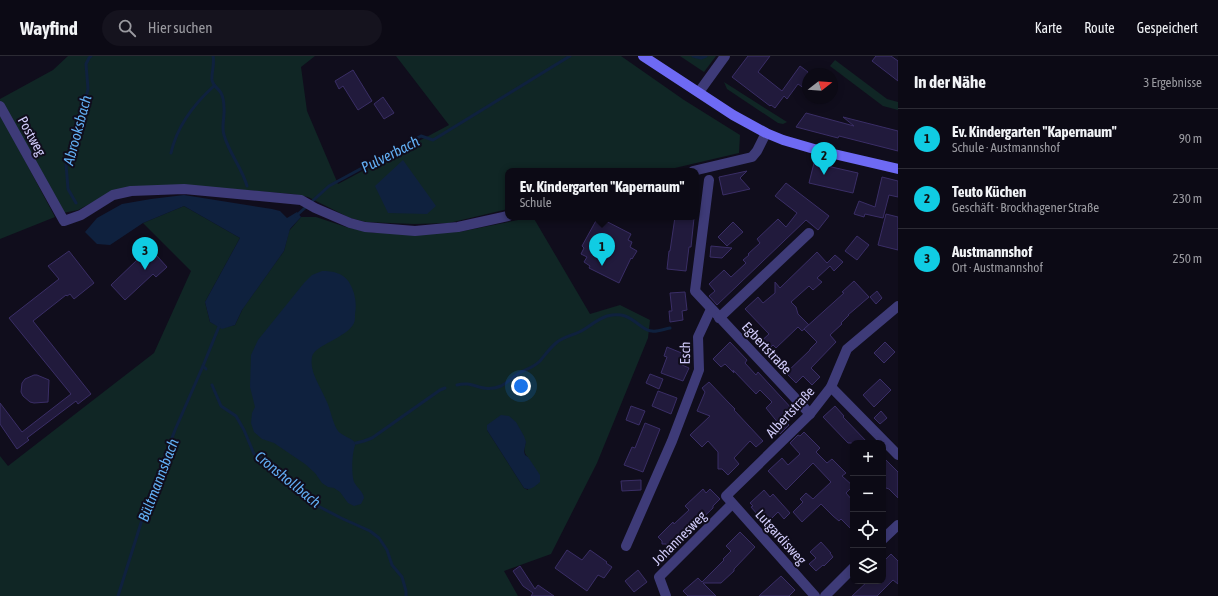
<!DOCTYPE html>
<html lang="de">
<head>
<meta charset="utf-8">
<style>
  body { margin:0; font-family:"Asap Condensed",sans-serif; background:#15131e; color:#f1f3f6 }
  .controls { position:absolute; right:12px; bottom:12px; display:grid; overflow:hidden; border-radius:8px; box-shadow:0 2px 10px #0003 }
  .controls button { width:36px; height:36px; display:grid; place-items:center; padding:0; border:0; border-bottom:1px solid #2c2b34; background:#0c0a15; color:#f1f3f6; font:20px sans-serif }
  .compass { position:absolute; left:802px; top:12px; width:36px; height:36px; border-radius:50%; background:#0c0a15; box-shadow:0 2px 10px #0003; rotate:73deg }
  .you { position:absolute; left:521px; top:330px; width:14px; height:14px; margin:-10px; border:3px solid #fff; border-radius:50%; background:#1a73e8; box-shadow:0 0 0 6px #1a73e833 }
  .badge { display:grid; place-items:center; width:26px; height:26px; border-radius:50%; background:#10cce3; color:#111; font-size:13px; font-weight:700 }
  .pin { position:absolute; translate:-50% -33px; filter:drop-shadow(0 1px 2px #0008) }
  .pin::after { content:''; position:absolute; top:21px; width:14px; height:12px; background:inherit; clip-path:polygon(0 0,100% 0,50% 100%) }
  .popup { position:absolute; left:505px; top:112px; width:194px; height:52px; box-sizing:border-box; display:grid; place-content:center; border-radius:8px; background:#0c0a15; filter:drop-shadow(0 1px 3px #0005); font-size:13px; white-space:nowrap; color:#9a9aa0 }
  .popup b { font-size:15px; color:#f1f3f6 }
  .popup::after { content:''; position:absolute; left:50%; top:100%; margin-left:-8px; border:8px solid transparent; border-top-color:#0c0a15 }
  .list { margin:0; padding:0; list-style:none }
  h2 { display:flex; justify-content:space-between; align-items:center; height:52px; margin:0; padding:0 16px; font-size:17px }
  h2 small { font-size:13px; font-weight:400; color:#9a9aa0 }
  .list li { display:grid; grid-template-columns:26px 1fr auto; gap:12px; align-items:center; box-sizing:border-box; height:60px; padding:0 16px; border-top:1px solid #2c2b34 }
  .list b { display:block; font-size:15px; white-space:nowrap }
  .list p { margin:0; font-size:13px; white-space:nowrap; color:#9a9aa0 }
  .list em { font-size:13px; font-style:normal; color:#9a9aa0 }
  .icon { flex:none; width:22px; height:22px; fill:none; stroke:currentColor; stroke-width:2; stroke-linecap:round; stroke-linejoin:round }
  .map { position:relative; flex:none; width:898px; height:540px; overflow:hidden }
  header { display:flex; align-items:center; gap:24px; box-sizing:border-box; height:56px; padding:0 20px; background:#0c0a15; border-bottom:1px solid #2c2b34 }
  header strong { font-size:19px }
  nav { display:flex; gap:22px; margin-inline-start:auto; font-size:14px }
  .search { width:280px; height:36px; background:#15131e; display:flex; align-items:center; gap:10px; box-sizing:border-box; padding:0 14px; border-radius:22px; color:#9a9aa0; font-size:15px }
  main { display:flex }
  aside { flex:1; background:#0c0a15 }
  .map>svg:first-child { display:block }
</style>
</head>
<body>
<header>
<strong>Wayfind</strong>
<div class="search"><svg class="icon" aria-label="search" viewBox="0 0 24 24"><circle cx="10" cy="10" r="6"/><path d="M15 15l6 6"/></svg>Hier suchen</div>
<nav><a>Karte</a><a>Route</a><a>Gespeichert</a></nav>
</header>
<main>
<div class="map">
<svg width="898" height="540" viewBox="0 0 898 540">
  <rect width="100%" height="100%" fill="#100d1c"/>
  <!-- green -->
  <g fill="#102625" fill-rule="evenodd">
    <polygon points="68,0 315,0 301,11 307,55 338,128 449,69 396,0 621,0 684,44 740,79 739,97 662,115 508,115 508,153 449,167 414,168 366,166 350,162 308,141 293,138 184,129 112,136 78,154 63,157 0,45 0,43 53,14"/>
    <polygon points="680,0 716,0 704,16"/>
    <polygon points="835,4 887,43 898,46 898,54 883,50 830,10"/>
    <polygon points="724,26 787,66 783,68 778,67 727,33"/>
    <polygon points="0,58 55,161 0,183"/>
    <path d="M184 150 240 182 205 246 210 266 222 272 235 269 243 252 284 195 289 175 301 161H316L346 171 374 177 459 176 533 161 590 258 620 249 650 264 648 282 597 407 551 498 504 515 518 540H0V400L8 410 154 297 191 215 143 167ZM487 374 526 386C524 392 523 397 528 401V434L524 432Z"/>
  </g>
  <!-- water -->
  <g fill="#0f213e">
    <polygon points="403,104 436,150 427,158 388,157 375,130"/>
    <polygon points="184,139 272,153 280,155 287,162 297,156 301,161 290,173 284,195 242,254 235,269 222,273 210,266 205,246 240,182 184,150 143,167 110,189 97,188 85,176 97,162 122,148 151,143"/>
    <path d="M322 215C333 215 343 217 349 226 355 236 357 247 355 258 355 261 355 265 354 267 347 282 314 289 312 301 309 316 321 331 326 344 331 354 332 366 338 375 341 379 351 382 356 387 352 395 351 417 354 426 357 432 363 435 364 442L361 448 354 450 348 447 340 436 334 432 328 431 322 427 315 417 305 408 274 387 262 383 254 376 251 367 252 357 255 351 250 331 251 299 258 284 304 227 312 219Z"/>
    <path d="M501 359 509 360 516 366 524 380 526 386 524 395 525 399 528 401 540 419V426C535 430 531 435 524 432L487 374V369Z"/>
  </g>
  <g fill="none" stroke-linecap="round" stroke-linejoin="round">
    <!-- stream -->
    <g stroke="#0f213e" stroke-width="3">
      <path d="M213 0C215 9 211 17 212 24 213 30 218 32 221 37 223 41 224 47 224 52 225 61 221 70 224 79 229 97 242 112 247 130"/>
      <polyline points="693,0 701,2 706,0"/>
      <path d="M171 97C177 70 194 48 214 30"/>
      <polyline points="76,147 68,133 66,108 75,84 88,33 86,8 89,2 91,0"/>
      <polyline points="296,160 329,130 421,80 433,84 570,0"/>
      <polyline points="206,313 203,310 220,268"/>
      <polyline points="212,329 221,350 236,360 244,374 254,398 271,407 301,437 316,449 341,462 370,475 379,482 387,494 392,509 402,521 406,535 406,540"/>
      <path d="M457 329C474 324 482 338 501 330 507 327 511 323 516 319 525 313 532 313 540 305 545 299 550 292 556 287 564 280 575 279 583 274 591 269 598 263 607 260 623 256 629 261 641 270 644 272 647 275 652 275 657 276 664 273 670 272"/>
      <polyline points="356,387 364,385 372,382 440,334 445,332"/>
      <polyline points="118,540 147,448 175,374 203,310"/>
    </g>
  </g>
  <!-- building -->
  <g fill="#211a3c" stroke="#3a2e66">
    <polygon points="748,0 770,0 758,16 782,35 800,10 808,16 808,35 798,28 787,43 784,40 775,52 771,49 770,50 732,21"/>
    <polygon points="876,0 891,0 898,5 898,25 872,5"/>
    <polygon points="353,14 372,45 358,54 343,30 339,33 335,25"/>
    <polygon points="383,41 394,57 384,63 374,48"/>
    <polygon points="806,57 854,70 843,61 898,75 898,95 839,80 838,82 796,71"/>
    <polygon points="814,107 858,117 853,137 809,127"/>
    <polygon points="747,115 740,122 750,133 723,139 719,121"/>
    <polygon points="882,121 898,125 898,141 889,139 883,162 865,158 864,161 854,158 859,145 875,151"/>
    <polygon points="786,127 829,160 818,174 806,164 717,249 709,240 715,235 709,228 724,214 731,221 746,207 743,204 749,199 748,198 760,187 757,183 778,163 786,171 797,157 775,140"/>
    <polygon points="886,158 898,161 898,194 878,189"/>
    <polygon points="598,161 631,178 628,184 632,186 630,191 637,195 632,203 631,202 619,227 589,212 590,210 584,206 587,201 581,198 584,192 582,190"/>
    <polygon points="675,161 694,162 691,191 689,191 686,215 667,213 669,195 670,195"/>
    <polygon points="733,166 743,176 727,190 718,181"/>
    <polygon points="857,180 869,189 857,204 845,195"/>
    <polygon points="147,189 167,211 156,221 153,218 125,244 111,229 137,204 134,201"/>
    <polygon points="711,190 732,192 722,202 710,201"/>
    <polygon points="69,195 94,227 74,243 70,238 67,240 66,239 33,265 91,338 78,348 76,345 27,382 29,384 17,393 0,368 0,347 22,376 71,338 9,262 59,223 48,210"/>
    <polygon points="817,196 827,207 835,199 843,206 834,215 830,210 817,222 822,226 813,234 809,230 791,246 796,251 798,258 809,269 802,275 798,271 776,292 773,289 766,296 758,288 769,278 745,253 758,241 763,247 775,237 775,226 780,232"/>
    <polygon points="854,225 869,241 848,259 849,259 841,267 842,268 830,279 836,286 811,312 820,321 812,329 803,320 796,327 786,317 810,294 810,293 817,286 804,273 844,237 842,236"/>
    <polygon points="877,235 882,242 876,248 870,241"/>
    <polygon points="685,236 687,254 682,255 683,264 670,266 669,255 672,255 670,237"/>
    <polygon points="730,286 747,304 745,307 756,319 758,316 793,354 783,363 789,369 780,378 774,372 779,368 766,352 772,346 760,334 756,338 733,314 734,317 725,308 721,311 713,303"/>
    <polygon points="885,286 895,296 884,307 874,297"/>
    <polygon points="667,291 684,298 680,308 689,312 683,325 661,317 667,301 664,300"/>
    <polygon points="650,318 663,323 659,333 646,327"/>
    <polygon points="34,319 37,319 49,324 48,346 34,347 30,346 23,340 21,336 22,327 25,323"/>
    <polygon points="880,323 891,334 874,351 863,339"/>
    <polygon points="709,326 728,346 735,353 734,354 763,385 756,391 750,385 734,402 739,408 728,419 722,413 718,413 718,396 708,385 702,391 690,379 710,360 697,355 705,336 702,332"/>
    <polygon points="658,335 677,342 671,358 652,350"/>
    <polygon points="631,350 645,355 639,369 626,364"/>
    <polygon points="835,350 844,360 843,361 868,387 848,387 823,361"/>
    <polygon points="881,355 887,362 880,368 874,362"/>
    <polygon points="645,367 660,373 643,416 624,409 632,391 635,392"/>
    <polygon points="804,376 820,392 816,396 827,407 832,403 846,417 842,420 853,430 846,437 853,445 853,475 841,463 839,465 833,460 821,448 802,466 793,456 803,446 800,443 806,437 813,443 831,426 813,407 786,434 768,415 782,402 788,409 800,398 790,387 798,379 800,380"/>
    <polygon points="883,401 898,416 898,442 889,433 883,431"/>
    <polygon points="641,424 641,434 622,435 621,425"/>
    <polygon points="703,433 706,437 710,433 720,443 713,450 713,452 670,493 666,488 662,488 662,485 658,481 673,466 674,468 689,454 685,450"/>
    <polygon points="764,434 770,441 773,438 790,457 784,463 778,456 768,466 765,463 763,465 751,451 753,450 750,447"/>
    <polygon points="740,476 755,491 734,513 734,515 721,527 703,527 716,540 688,540 683,535 698,522 702,526 724,504 723,503 731,495 726,490"/>
    <polygon points="821,486 831,497 830,497 833,501 824,510 823,509 816,515 809,508 816,502 810,496"/>
    <polygon points="567,494 582,504 590,494 607,506 606,507 612,511 604,522 598,519 587,535 555,512"/>
    <polygon points="891,498 898,505 898,528 893,524 877,540 852,540 868,525 883,525 883,506"/>
    <polygon points="520,510 535,533 538,529 554,540 531,540 533,537 523,530 513,515"/>
    <polygon points="638,514 647,526 634,536 625,525"/>
    <polygon points="781,520 795,534 789,540 759,540"/>
  </g>
  <g fill="none" stroke-linecap="round" stroke-linejoin="round">
    <!-- street -->
    <g stroke="#3e3b78" stroke-width="10">
      <polyline points="699,36 725,0"/>
      <polyline points="0,50 64,165 81,159 113,139 131,135 184,133 301,144 315,152 350,167 365,171 415,175 458,171 508,160"/>
      <polyline points="693,115 752,101 757,95 766,77"/>
      <polyline points="709,124 695,235 810,358"/>
      <polyline points="719,262 809,177"/>
      <polyline points="831,331 898,399"/>
      <polyline points="883,483 898,469"/>
      <polyline points="626,490 672,385 699,314 698,281 711,253"/>
      <polyline points="666,540 659,521 732,448"/>
      <polyline points="815,540 726,440 810,358 831,331 847,293 898,250"/>
      <polyline points="825,540 853,512"/>
    </g>
    <!-- secondary -->
    <polyline stroke="#6e6af4" stroke-width="10" points="643,0 733,59 766,77 783,84 821,95 898,113"/>
  </g>
  <g text-anchor="middle" dominant-baseline="central" stroke-width="4" stroke-linejoin="round" paint-order="stroke">
    <!-- street labels -->
    <g font-size="14" fill="#d2ccfb" stroke="#100d1c">
      <text transform="translate(32 80) rotate(61)">Postweg</text>
      <text transform="translate(767 292) rotate(47)">Egbertstraße</text>
      <text transform="translate(685 297) rotate(-89)">Esch</text>
      <text transform="translate(790 356) rotate(-47)">Albertstraße</text>
      <text transform="translate(781 481) rotate(48)">Lutgardisweg</text>
      <text transform="translate(679 482) rotate(-45)">Johannesweg</text>
    </g>
    <!-- water labels -->
    <g font-size="15" font-style="italic" fill="#62aff4" stroke="#100d1c">
      <text transform="translate(77 74) rotate(-75)">Abrooksbach</text>
      <text transform="translate(390 98) rotate(-27)">Pulverbach</text>
      <text transform="translate(288 423) rotate(39)">Cronshollbach</text>
      <text transform="translate(158 424) rotate(-69)">Bültmannsbach</text>
    </g>
  </g>
</svg>
<div class="controls">
<button>+</button>
<button>−</button>
<button><svg class="icon" aria-label="locate" viewBox="0 0 24 24"><circle cx="12" cy="12" r="6"/><path d="M12 2v4M12 18v4M2 12h4M18 12h4"/></svg></button>
<button><svg class="icon" aria-label="layers" viewBox="0 0 24 24"><path d="M12 4l9 5-9 5-9-5zM3 14l9 5 9-5"/></svg></button>
</div>
<svg class="compass" viewBox="-18 -18 36 36"><path d="M0-13l5 13h-10z" fill="#e53935"/><path d="M0 13l5-13h-10z" fill="#9a9aa0"/></svg>
<div class="you"></div>
<div class="pin badge" style="left:602px;top:210px">1</div>
<div class="popup"><b>Ev. Kindergarten &quot;Kapernaum&quot;</b>Schule</div>
<div class="pin badge" style="left:824px;top:119px">2</div>
<div class="pin badge" style="left:145px;top:214px">3</div>
</div>
<aside>
<h2>In der Nähe<small>3 Ergebnisse</small></h2>
<ul class="list">
<li><span class="badge">1</span><div><b>Ev. Kindergarten &quot;Kapernaum&quot;</b><p>Schule · Austmannshof</p></div><em>90 m</em></li>
<li><span class="badge">2</span><div><b>Teuto Küchen</b><p>Geschäft · Brockhagener Straße</p></div><em>230 m</em></li>
<li><span class="badge">3</span><div><b>Austmannshof</b><p>Ort · Austmannshof</p></div><em>250 m</em></li>
</ul>
</aside>
</main>
</body>
</html>
